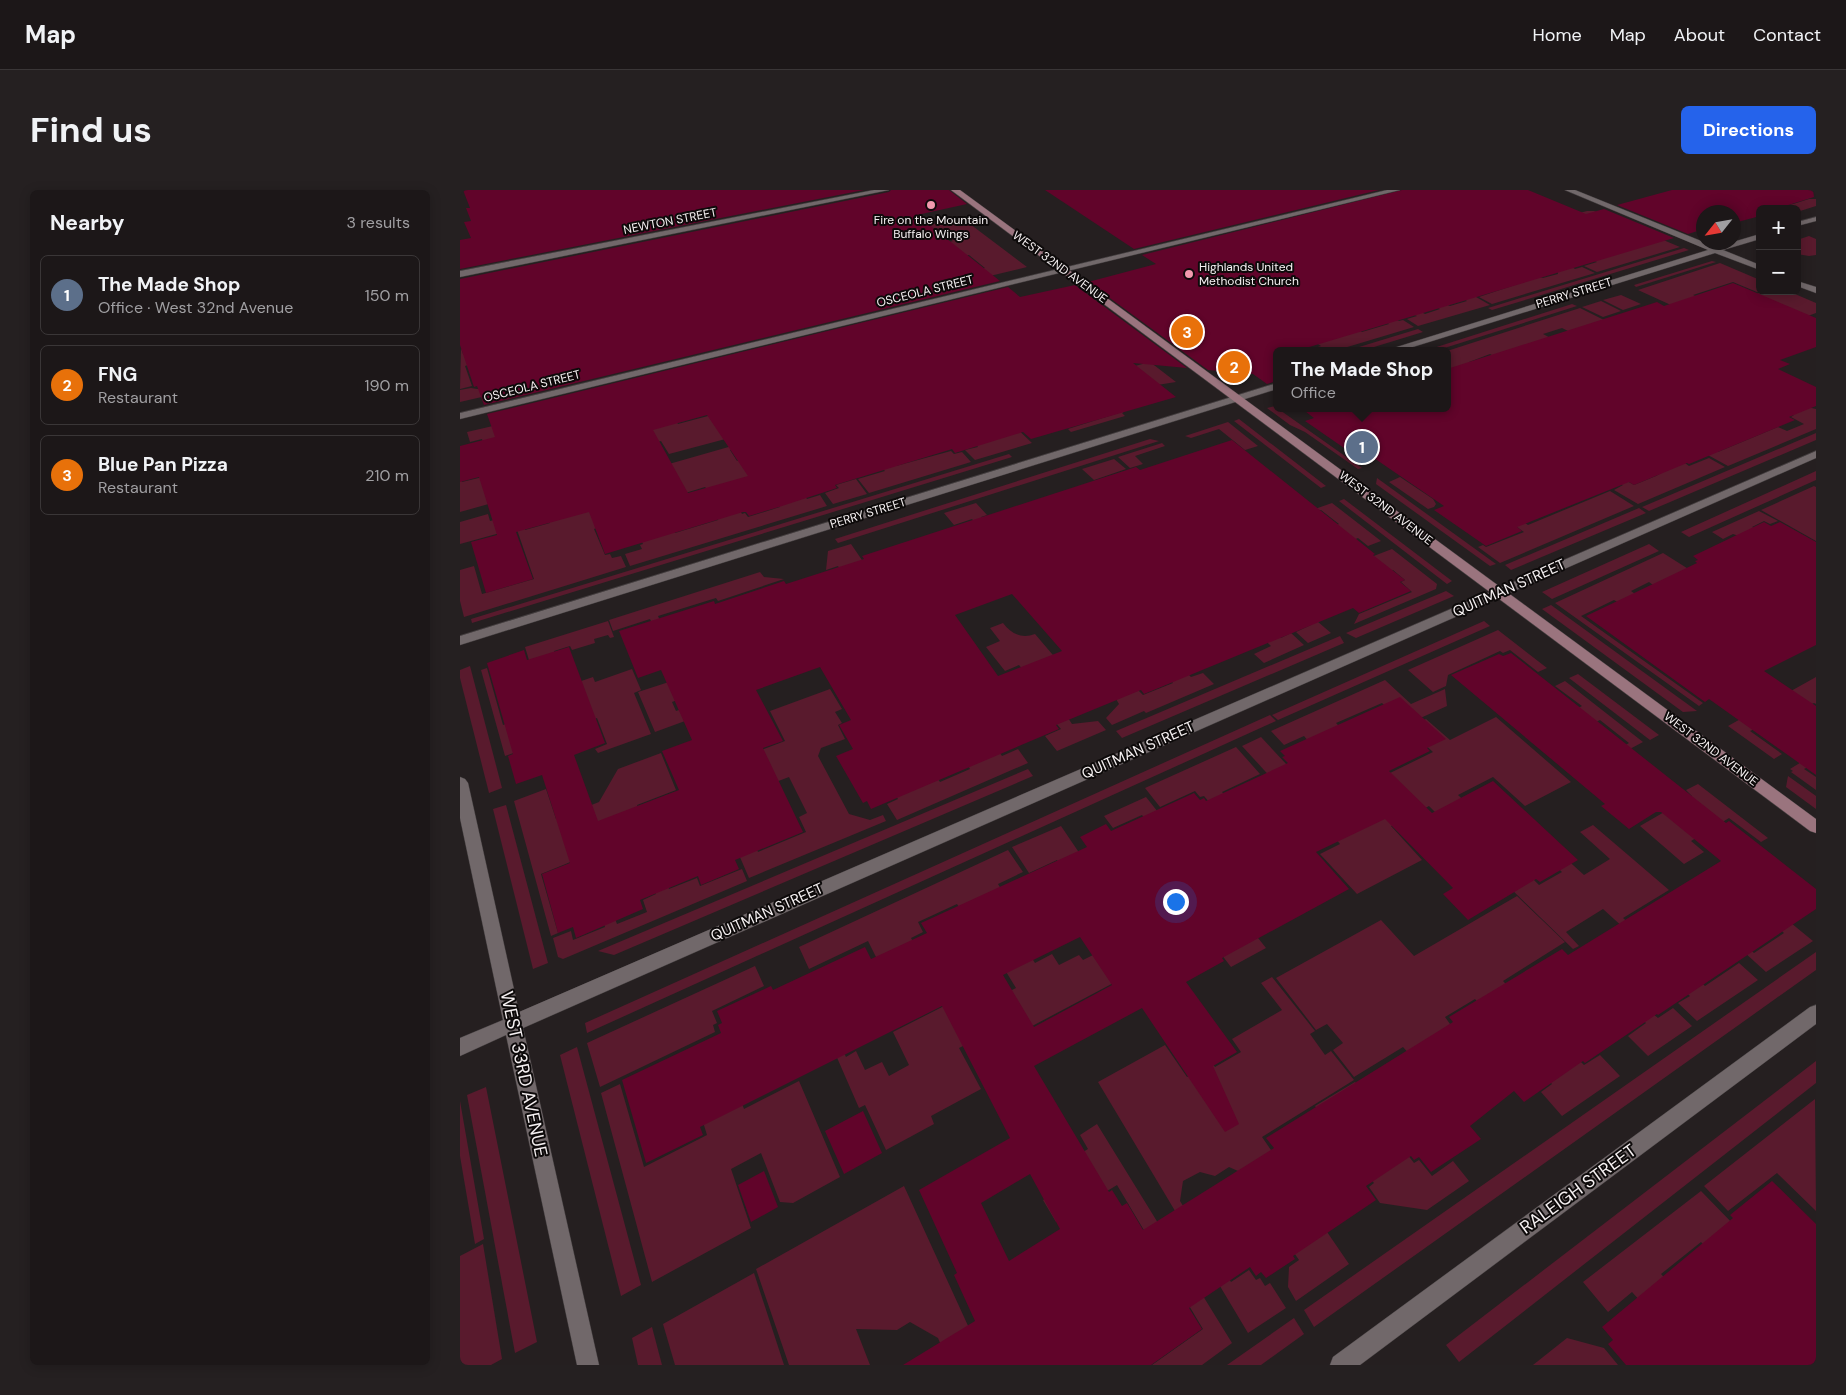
<!DOCTYPE html>
<html lang="en">
<head>
<meta charset="utf-8">
<style>
  body { margin:0; font-family:"DM Sans",sans-serif; background:#252021; color:#f1f3f6 }
  .controls { position:absolute; right:15px; top:15px; display:grid; overflow:hidden; border-radius:8px; box-shadow:0 2px 12px #0003 }
  .controls button { width:45px; height:45px; display:grid; place-items:center; padding:0; border:0; border-bottom:1px solid #3a3637; background:#1c1718; color:#f1f3f6; font:25px sans-serif }
  .compass { position:absolute; left:1236px; top:15px; width:45px; height:45px; border-radius:50%; background:#1c1718; box-shadow:0 2px 12px #0003; rotate:239deg }
  .you { position:absolute; left:715px; top:711px; width:18px; height:18px; margin:-12px; border:4px solid #fff; border-radius:50%; background:#1a73e8; box-shadow:0 0 0 8px #1a73e833 }
  .badge { display:grid; place-items:center; width:32px; height:32px; border-radius:50%; background:#2563eb; color:#fff; font-size:16px; font-weight:700 }
  .pin { position:absolute; translate:-50% -50%; border:2px solid #fff; box-shadow:0 1px 5px #0006 }
  .popup { position:absolute; left:813px; top:157px; width:178px; height:65px; box-sizing:border-box; display:grid; place-content:center; border-radius:8px; background:#1c1718; filter:drop-shadow(0 1px 4px #0005); font-size:16px; white-space:nowrap; color:#a09fa2 }
  .popup b { font-size:19px; color:#f1f3f6 }
  .popup::after { content:''; position:absolute; left:50%; top:100%; margin-left:-10px; border:10px solid transparent; border-top-color:#1c1718 }
  .list { margin:0; padding:0; list-style:none }
  h2 { display:flex; justify-content:space-between; align-items:center; height:65px; margin:0; padding:0 20px; font-size:21px }
  h2 small { font-size:16px; font-weight:400; color:#a09fa2 }
  .list li { display:grid; grid-template-columns:32px 1fr auto; gap:15px; align-items:center; box-sizing:border-box; height:80px; margin:0 10px 10px; padding:0 10px; border:1px solid #3a3637; border-radius:8px }
  .list b { display:block; font-size:19px; white-space:nowrap }
  .list p { margin:0; font-size:16px; white-space:nowrap; color:#a09fa2 }
  .list em { font-size:16px; font-style:normal; color:#a09fa2 }
  .map { position:relative; flex:none; width:1356px; height:1175px; overflow:hidden; border-radius:8px }
  header { display:flex; align-items:center; gap:30px; box-sizing:border-box; height:70px; padding:0 25px; background:#1c1718; border-bottom:1px solid #3a3637 }
  header strong { font-size:24px }
  nav { display:flex; gap:28px; margin-inline-start:auto; font-size:18px }
  .intro { display:flex; align-items:center; justify-content:space-between; box-sizing:border-box; height:120px; padding:0 30px }
  h1 { margin:0; font-size:35px }
  .button { padding:12px 22px; border-radius:8px; background:#2563eb; color:#fff; font-size:18px; font-weight:700 }
  main { display:flex; gap:30px; padding:0 30px }
  aside { flex:1; background:#1c1718; border-radius:8px; box-shadow:0 2px 12px #0003 }
  .map>svg:first-child { display:block }
</style>
</head>
<body>
<header>
<strong>Map</strong>
<nav><a>Home</a><a>Map</a><a>About</a><a>Contact</a></nav>
</header>
<div class="intro"><h1>Find us</h1><a class="button">Directions</a></div>
<main>
<aside>
<h2>Nearby<small>3 results</small></h2>
<ul class="list">
<li><span class="badge" style="background:#5c6f8a">1</span><div><b>The Made Shop</b><p>Office · West 32nd Avenue</p></div><em>150 m</em></li>
<li><span class="badge" style="background:#e8710a">2</span><div><b>FNG</b><p>Restaurant</p></div><em>190 m</em></li>
<li><span class="badge" style="background:#e8710a">3</span><div><b>Blue Pan Pizza</b><p>Restaurant</p></div><em>210 m</em></li>
</ul>
</aside>
<div class="map">
<svg width="1356" height="1175" viewBox="0 0 1356 1175">
  <rect width="100%" height="100%" fill="#251f20"/>
  <!-- green -->
  <g fill="#591a2d" fill-rule="evenodd">
    <polygon points="1255,0 1291,2 1327,16 1349,9 1356,9 1356,16 1337,22 1337,19 1312,19"/>
    <polygon points="1127,21 1134,21 1220,57 1137,82 1124,76 1137,72 1108,58 1088,31"/>
    <polygon points="502,28 567,77 413,114 525,78 509,65 494,68 435,65 493,51 474,38 444,44 437,42"/>
    <polygon points="1349,46 1356,49 1356,65 1349,66 1337,64 1337,50"/>
    <polygon points="1224,58 1229,60 1032,120 1028,118"/>
    <polygon points="1252,71 1256,72 1176,97 1174,95"/>
    <polygon points="1260,73 1300,90 1300,101 1297,102 1273,92 1233,105 1262,118 1304,101 1328,101 1356,113 1356,123 1345,127 1235,126 1178,100"/>
    <polygon points="1112,77 1115,79 1122,77 1135,83 1032,114 1019,107 1079,87 1083,88 1098,84 1098,81"/>
    <polygon points="1161,105 1181,114 1163,120 1143,110"/>
    <polygon points="1009,107 1016,107 1030,115 958,136 947,129 957,126 953,124 961,122 965,124 980,119 977,117 985,114 990,116 1007,111 1003,108"/>
    <polygon points="1141,111 1161,121 1143,127 1122,117"/>
    <polygon points="1112,114 1117,116 975,161 964,161"/>
    <path d="M1120 118 1144 130 1146 160 1102 138 1083 144 1136 172 987 195 991 179 987 176V161ZM1030 164 1062 182 1009 172Z"/>
    <polygon points="935,129 939,131 943,130 954,137 874,161 845,161 861,156 855,152 897,139 902,142 929,134 927,132"/>
    <polygon points="958,139 963,142 901,161 886,161"/>
    <polygon points="1,158 3,164 78,194 0,212 0,200 11,198 17,199 48,192 8,175 5,176 12,196 0,199"/>
    <polygon points="690,172 716,192 697,195 645,184"/>
    <polygon points="1310,213 1329,213 1356,219 1356,239 1268,276 1204,241 1213,238 1258,262 1318,237 1327,241 1344,234 1331,227 1334,225"/>
    <polygon points="815,216 817,218 902,278 898,279 845,242 830,235 807,218"/>
    <polygon points="665,221 662,223 665,226 611,242 608,239"/>
    <polygon points="248,226 288,243 209,264 201,251 175,258 168,243 216,231 218,234"/>
    <polygon points="779,229 866,296 861,298 774,231"/>
    <polygon points="548,230 572,253 515,270 505,260 518,257 515,253"/>
    <polygon points="50,232 53,242 23,253 22,249 10,252 7,242"/>
    <polygon points="768,232 798,256 785,260 759,239 731,248 725,246"/>
    <polygon points="1356,243 1356,250 1189,321 1182,317"/>
    <polygon points="690,249 699,251 378,353 375,349"/>
    <polygon points="702,253 705,256 675,266 683,274 670,278 658,267"/>
    <polygon points="272,256 274,259 270,260 277,271 307,263 321,278 247,299 245,297 199,311 134,339 145,365 150,364 152,368 161,366 166,377 4,427 0,411 0,380 14,376 22,404 74,389 55,334 62,332 65,340 90,333 87,324 181,282"/>
    <polygon points="408,260 436,276 491,261 494,264 502,262 511,272 409,303 398,289 425,281"/>
    <polygon points="549,264 552,267 12,433 11,429"/>
    <polygon points="1249,268 1265,277 1178,314 1154,300 1163,295 1125,272 1131,270 1174,295 1196,286 1222,271 1229,276"/>
    <polygon points="654,269 666,279 634,290 622,279"/>
    <polygon points="1356,281 1356,290 1229,347 1221,342"/>
    <polygon points="31,285 54,307 0,322 0,288 2,292"/>
    <polygon points="940,287 973,309 976,314 974,317 968,319 929,292"/>
    <polygon points="917,288 1036,374 1030,376 916,294"/>
    <polygon points="396,289 407,304 373,314 365,303 379,298 376,295"/>
    <polygon points="265,295 282,324 285,323 288,327 320,317 318,313 344,305 347,309 360,305 367,316 170,376 165,364 182,359 180,355 183,354 168,323 199,314 215,343 258,330"/>
    <polygon points="1354,296 1356,297 1356,351 1301,320"/>
    <polygon points="1150,301 1174,316 1040,373 1018,357 1023,355 1026,357 1064,342 1023,313 1031,310 1068,335"/>
    <polygon points="884,309 992,391 987,394 879,311"/>
    <polygon points="516,313 527,325 521,327 548,358 523,341 512,329 494,335 484,323"/>
    <polygon points="872,313 921,351 908,356 898,348 891,351 872,337 879,334 861,320 855,322 852,320"/>
    <polygon points="1179,318 1186,323 1051,380 1045,375"/>
    <polygon points="1299,321 1318,331 1310,334 1304,331 1292,337 1355,373 1273,344 1263,349 1252,342"/>
    <polygon points="28,324 30,331 47,327 51,340 0,354 0,332"/>
    <polygon points="391,354 417,392 393,399 378,376 366,380 368,361"/>
    <polygon points="1189,354 1199,361 1092,409 1082,402"/>
    <polygon points="932,359 977,394 976,399 894,434 899,424 952,402 941,392 945,390 933,380 928,382 911,367"/>
    <polygon points="1203,363 1230,380 1196,397 1189,392 1171,401 1175,404 1161,414 1154,410 1121,426 1243,513 1239,516 1095,413"/>
    <polygon points="300,382 304,387 324,389 258,411 256,408 198,426 212,458 204,460 190,429 153,441 149,430"/>
    <polygon points="811,399 851,426 871,443 848,453 836,442 851,435"/>
    <polygon points="986,401 994,406 896,448 886,443"/>
    <polygon points="764,411 821,448 831,443 844,455 804,473 794,464 811,456"/>
    <polygon points="1091,415 1237,521 1223,522 1082,419"/>
    <polygon points="148,431 154,447 150,448 148,445 134,449 135,453 112,460 110,456 94,461 95,465 72,480 65,457"/>
    <polygon points="1024,431 1030,436 818,530 812,525"/>
    <path d="M543 433C551 444 562 449 575 444L598 471 568 486 559 475 545 481 526 457 540 451 530 438Z"/>
    <polygon points="1038,440 1087,478 1078,482 1050,460 1043,463 1040,461 988,485 986,496 973,502 948,480"/>
    <polygon points="880,446 884,453 662,548 656,541"/>
    <polygon points="10,476 42,598 29,603 0,488 0,480"/>
    <polygon points="27,478 43,535 85,520 80,505 133,487 135,492 172,479 181,500 174,503 191,544 138,563 135,559 147,554 137,528 102,540 103,545 45,566 21,480"/>
    <polygon points="726,482 731,487 743,483 754,494 686,523 684,521 652,535 646,528 659,514 656,509 678,500 683,505 713,493 709,488"/>
    <polygon points="1118,484 1199,545 1190,550 1109,488"/>
    <polygon points="1356,487 1356,514 1354,513 1290,541 1322,564 1314,569 1268,536"/>
    <polygon points="925,490 951,514 985,499 987,516 945,535 922,513 876,533 905,563 850,553 844,546 824,555 811,541"/>
    <polygon points="212,491 220,509 212,512 216,521 219,520 225,531 195,542 178,502"/>
    <polygon points="1105,491 1183,552 1168,560 1164,556 1169,553 1140,530 1132,534 1115,520 1122,516 1095,496"/>
    <polygon points="370,499 382,519 375,522 382,533 378,535 385,549 361,558 358,566 389,624 410,630 423,625 426,631 289,688 254,607 270,600 298,662 346,642 339,627 347,623 329,587 279,606 265,574 325,551 310,521"/>
    <polygon points="810,525 816,531 127,843 125,833"/>
    <polygon points="1036,527 1111,592 1065,616 1033,587 998,605 1029,635 1003,650 969,616 931,636 962,670 897,704 860,664 880,654 870,642 928,584 973,562 947,538 966,529 990,550"/>
    <polygon points="608,528 612,534 638,531 646,540 597,561 585,546 601,539 596,533"/>
    <polygon points="801,547 854,604 816,593 782,556"/>
    <polygon points="776,557 800,584 762,602 802,647 786,655 744,606 740,607 735,601 700,617 685,598"/>
    <polygon points="537,559 542,566 558,559 568,573 437,630 427,614 438,609 434,602 475,585 480,592 510,579 506,572"/>
    <polygon points="201,563 216,600 177,615 209,699 237,688 240,696 282,679 287,691 103,769 98,767 93,748 111,741 113,750 145,737 143,728 153,724 157,734 187,722 183,710 196,704 174,646 81,684 98,743 91,746 54,611 86,599 96,629 139,612 158,579"/>
    <polygon points="1356,563 1350,576 1344,579 1356,587 1356,600 1331,582 1333,581 1330,579"/>
    <polygon points="568,579 573,586 154,765 138,761"/>
    <polygon points="1328,586 1356,606 1356,619 1326,597"/>
    <polygon points="1238,594 1308,648 1301,652 1269,628 1231,651 1244,662 1224,674 1180,636 1232,606 1226,600"/>
    <polygon points="686,607 806,758 771,777 738,734 738,697 682,625 653,638 644,626"/>
    <polygon points="46,615 88,773 73,779 33,619"/>
    <polygon points="1133,635 1209,700 1163,728 1233,791 1237,789 1245,796 1279,773 1298,790 1237,831 1218,813 1230,806 1218,795 1222,791 1143,719 1106,742 1119,756 1113,759 1048,696 1068,684 1079,695 1102,682 1081,662 1092,656 1124,685 1150,669 1120,642"/>
    <polygon points="601,636 620,664 603,678 597,670 569,683 552,657"/>
    <polygon points="548,660 563,682 538,694 544,704 502,722 497,714 458,732 463,742 451,748 486,812 448,831 408,751 349,779 339,757"/>
    <polygon points="1057,706 1105,752 1043,791 1110,862 1022,817 1015,809 985,827 990,834 951,866 943,857 894,887 873,860 883,853 867,834 856,840 816,788 921,730 954,766"/>
    <polygon points="537,713 575,773 592,764 599,775 619,765 623,770 637,763 659,790 559,843 500,826 556,798 526,749"/>
    <polygon points="1331,733 1353,751 1306,782 1284,762 1289,759 1294,763 1324,743 1321,740"/>
    <polygon points="1356,762 1356,780 854,1137 844,1120"/>
    <polygon points="1114,763 1198,828 1213,818 1232,836 1188,866 1168,846 1186,833"/>
    <polygon points="295,776 304,796 252,821 257,833 253,835 255,842 140,897 127,853"/>
    <polygon points="812,787 855,841 850,844 865,865 871,861 894,890 802,947 889,1074 836,1111 828,1097 829,1077 839,1070 778,981 769,977 755,986 740,982 723,991 720,1011 771,1092 789,1080 796,1090 800,1088 805,1096 810,1093 826,1118 788,1143 638,892 705,855 727,887 752,873 755,877 781,862 772,849 822,820 801,793"/>
    <polygon points="490,813 511,852 499,858 521,899 471,926 474,934 426,960 405,915 399,918 375,863 382,859 386,867 396,861 405,880 422,872 429,886 449,875 433,842"/>
    <polygon points="257,847 284,919 339,891 380,987 333,1013 320,1012 301,963 271,979 291,1038 192,1092 141,903 160,894 184,977 247,945 239,919"/>
    <polygon points="117,857 181,1095 161,1106 100,865"/>
    <polygon points="1112,863 1124,875 1140,865 1160,886 1102,926 1081,902 1092,894 1084,885"/>
    <polygon points="1356,871 1356,893 999,1172 986,1155"/>
    <polygon points="895,892 903,901 900,903 954,973 959,970 972,986 993,971 1009,991 967,1020 920,1013 909,997 914,993 855,916"/>
    <polygon points="26,897 77,1152 55,1163 7,905"/>
    <polygon points="1355,909 1356,1021 1317,983 1268,1021 1244,996"/>
    <polygon points="0,911 24,1049 15,1054 0,966"/>
    <polygon points="637,934 772,1153 742,1175 692,1175 743,1139 657,995 596,1032 583,1010 610,994 600,976 628,959 620,945"/>
    <polygon points="444,996 526,1175 489,1175 478,1148 450,1132 437,1140 396,1139 410,1175 329,1175 296,1079"/>
    <polygon points="1241,1001 1275,1036 1249,1060 1241,1052 1201,1084 1210,1094 1184,1115 1172,1102 1148,1122 1123,1092"/>
    <polygon points="23,1054 42,1169 31,1175 0,1175 0,1066"/>
    <polygon points="294,1083 324,1175 215,1175 203,1134"/>
    <polygon points="834,1128 844,1144 801,1175 767,1175"/>
    <polygon points="192,1137 202,1175 178,1175 172,1148"/>
    <polygon points="1107,1148 1144,1158 1158,1175 1073,1175"/>
  </g>
  <!-- building -->
  <g fill="#61042a" fill-rule="evenodd">
    <polygon points="3,0 404,0 0,79 0,50 11,48 4,32 11,31 6,18 10,18"/>
    <polygon points="431,0 489,0 507,14 457,25 540,91 24,215 17,196 14,197 0,155 0,89 429,2"/>
    <polygon points="585,0 919,0 674,59"/>
    <polygon points="942,0 1068,0 1126,24 1144,19 1214,48 836,161 817,161 817,191 807,194 793,184 748,180 628,92 696,74 682,65"/>
    <polygon points="1212,0 1353,0 1354,7 1316,19 1300,19 1300,26 1274,33 1274,22 1244,22 1244,39 1228,44 1157,15"/>
    <polygon points="1273,93 1356,128 1356,157 1320,170 1330,174 1318,179 1356,197 1356,216 1329,227 1335,230 1229,274 1227,273 1174,295 1169,292 1057,337 1062,341 1026,356 974,320 984,316 911,266 900,269 845,231 854,228 841,218 987,218 987,179 1197,112 1204,116"/>
    <path d="M615 95 727 178 673 173 716 207 571 249 563 242 495 263 492 259 489 260 375 295 377 298 319 317 289 326 286 322H283L145 364 129 322 56 342 73 389 26 403 11 352 37 345 19 287 0 292V256L35 247 27 224 548 97 560 107ZM247 225 288 286 228 303 193 240Z"/>
    <path d="M772 250 915 364 913 365 945 390 940 392 951 401 899 423 893 418 684 504 681 500 596 535 599 539 411 619 407 611 403 613 376 566 393 559 379 535 391 530 360 477 296 500 323 551 303 558 343 642 275 670 279 679 241 695 238 686 180 710 183 719 116 748 113 737 98 743 82 684 110 673 82 585 56 594 48 566 53 564 27 473 64 460 67 470 109 457 145 553 114 565 138 631 219 600 202 561 232 550 201 480 178 488 159 441 254 411 255 414 324 391 326 394 404 369 402 366 676 277 680 280ZM552 404 602 461 538 486 495 425Z"/>
    <polygon points="1304,332 1311,336 1320,332 1356,352 1356,455 1304,481 1356,516 1356,585 1249,509 1245,512 1126,426 1237,373 1235,371 1238,370 1233,366"/>
    <path d="M1051 463 1266 633 1269 631 1356 699V719L1198 825 1197 824 1125 873 1123 871 1064 912 1054 901 1010 936 1021 949 971 982 959 967 954 970 951 966 906 996 916 1010 833 1066 835 1069 806 1088 801 1082 796 1086 790 1077 729 1118 742 1139 691 1175H443L515 1131 494 1085 497 1083 459 1000 550 948 482 816 240 937 243 945 186 973 162 890 261 843 258 835 262 833 257 821 311 796 313 800 405 757 411 769 467 743 461 733 627 657 620 647 646 634 651 641 734 603 740 610 744 608 746 611 828 573 822 567 825 566 820 561 940 507 986 549 967 558 970 561 929 581 972 623 1033 591 1118 670 1080 692 1076 689 1008 730 983 704 993 698 925 629 856 662 889 699 762 768 764 771 726 792 777 862 753 876 779 934 765 942 682 818 574 876 649 1002 652 1000 662 1016 667 1013 683 1040 814 958 806 948 993 832 989 827 1102 759 1108 765 1261 671 1201 622H1196L1169 639 1141 616 1145 614 991 485 1039 464 1043 466ZM620 747 652 795 574 837 543 785ZM570 984 600 1039 549 1071 521 1013Z"/>
    <polygon points="403,921 422,963 384,984 365,941"/>
    <polygon points="304,981 318,1017 291,1032 278,995"/>
    <polygon points="1312,991 1356,1034 1356,1175 1166,1175 1148,1154 1153,1150 1142,1137 1273,1028 1270,1025"/>
  </g>
  <g fill="none" stroke-linecap="round" stroke-linejoin="round">
    <defs>
      <g id="street">
        <polygon points="414,0 429,0 0,87 0,81"/>
        <polygon points="927,0 940,0 0,229 0,223"/>
        <polygon points="1105,0 1115,0 1256,57 1300,44 1300,49 1263,60 1300,75 1300,80 1255,63 940,161 924,161 1248,60"/>
        <polygon points="1356,27 1356,31 1337,36 1337,32"/>
        <polygon points="1337,91 1356,97 1356,103 1337,96"/>
        <polygon points="817,193 817,199 0,455 0,446"/>
        <polygon points="1356,261 1356,268 63,838 139,1175 117,1175 46,845 0,866 0,848 43,830 0,628 0,587 5,589 8,593 59,822"/>
        <polygon points="1356,815 1356,834 900,1175 870,1175 873,1167 1350,817"/>
      </g>
      <polygon id="secondary" points="491,0 500,0 1356,629 1356,643 1350,641"/>
    </defs>
    <!-- street casing -->
    <use href="#street" stroke="#413c3d" stroke-width="1"/>
    <!-- secondary casing -->
    <use href="#secondary" stroke="#413c3d" stroke-width="1"/>
    <!-- street -->
    <use href="#street" fill="#71686a" fill-rule="evenodd"/>
    <!-- secondary -->
    <use href="#secondary" fill="#9a747e" fill-rule="evenodd"/>
  </g>
  <!-- markers -->
  <g fill="#f29aae" stroke="#0d0a0a" stroke-width="2">
    <circle cx="471" cy="15" r="5"/>
    <circle cx="729" cy="84" r="5"/>
  </g>
  <g text-anchor="middle" dominant-baseline="central" stroke-width="4" stroke-linejoin="round" paint-order="stroke">
    <!-- far-poi labels -->
    <g font-size="12" fill="#f6f1f2" stroke="#0d0a0a">
      <text x="471" y="30">Fire on the Mountain<tspan x="471" dy="14">Buffalo Wings</tspan></text>
      <text x="739" y="77" text-anchor="start">Highlands United<tspan x="739" dy="14">Methodist Church</tspan></text>
    </g>
    <!-- far-street labels -->
    <g font-size="12" fill="#f6f1f2" stroke="#0d0a0a">
      <text transform="translate(210 31) rotate(-11)">NEWTON STREET</text>
      <text transform="translate(600 77) rotate(36)">WEST 32ND AVENUE</text>
      <text transform="translate(465 101) rotate(-14)">OSCEOLA STREET</text>
      <text transform="translate(1114 103) rotate(-17)">PERRY STREET</text>
      <text transform="translate(72 196) rotate(-14)">OSCEOLA STREET</text>
      <text transform="translate(926 318) rotate(37)">WEST 32ND AVENUE</text>
      <text transform="translate(408 323) rotate(-17)">PERRY STREET</text>
      <text transform="translate(1251 559) rotate(37)">WEST 32ND AVENUE</text>
    </g>
    <!-- street labels -->
    <g font-size="15" fill="#f6f1f2" stroke="#0d0a0a">
      <text transform="translate(1049 398) rotate(-24)">QUITMAN STREET</text>
      <text transform="translate(678 560) rotate(-24)">QUITMAN STREET</text>
      <text transform="translate(307 722) rotate(-24)">QUITMAN STREET</text>
    </g>
    <!-- near-street labels -->
    <g font-size="18" fill="#f6f1f2" stroke="#0d0a0a">
      <text transform="translate(64 884) rotate(78)">WEST 33RD AVENUE</text>
      <text transform="translate(1118 999) rotate(-36)">RALEIGH STREET</text>
    </g>
  </g>
</svg>
<div class="controls">
<button>+</button>
<button>−</button>
</div>
<svg class="compass" viewBox="-18 -18 36 36"><path d="M0-13l5 13h-10z" fill="#e53935"/><path d="M0 13l5-13h-10z" fill="#a09fa2"/></svg>
<div class="you"></div>
<div class="pin badge" style="left:902px;top:257px;background:#5c6f8a">1</div>
<div class="popup"><b>The Made Shop</b>Office</div>
<div class="pin badge" style="left:774px;top:177px;background:#e8710a">2</div>
<div class="pin badge" style="left:727px;top:142px;background:#e8710a">3</div>
</div>
</main>
</body>
</html>
